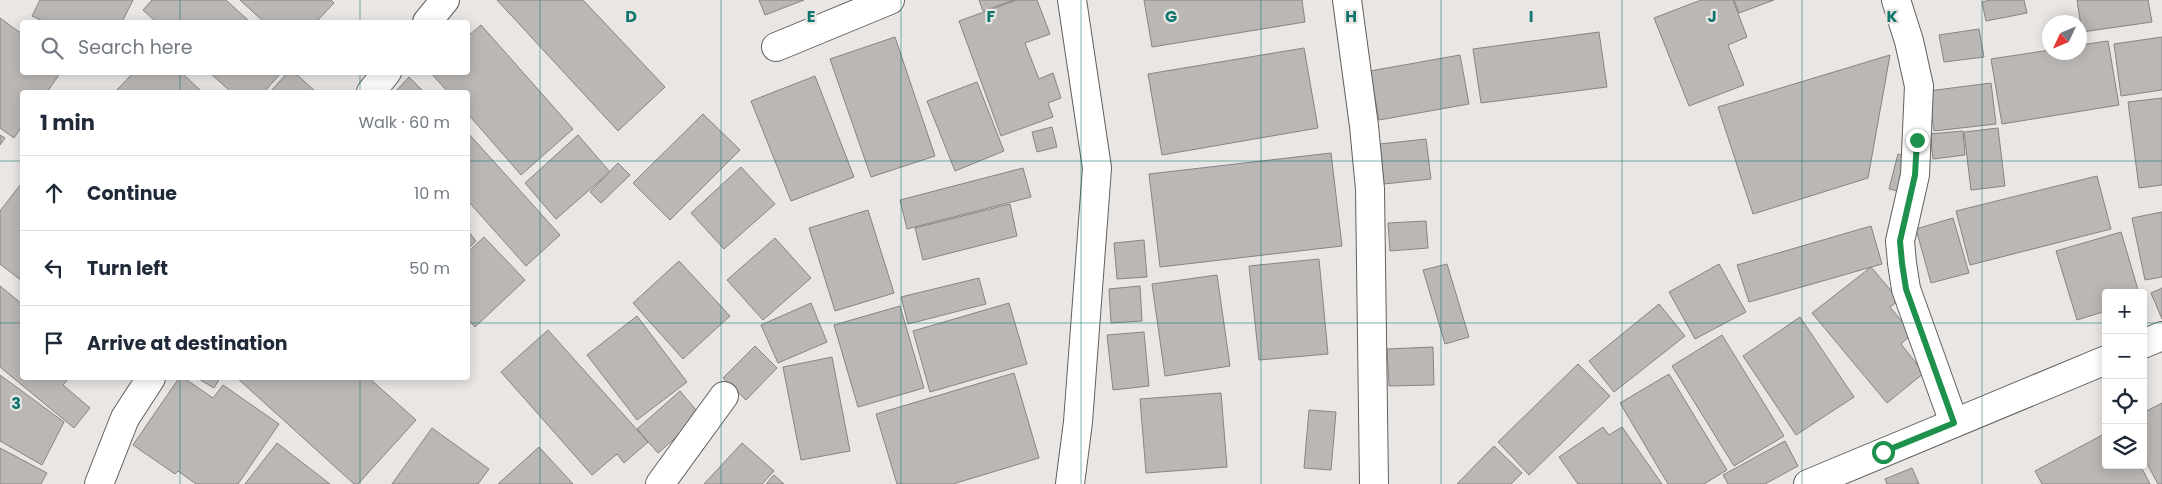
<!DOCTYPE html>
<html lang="en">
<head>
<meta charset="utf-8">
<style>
  body { margin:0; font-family:Poppins,sans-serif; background:#f6f6f7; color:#1f2937 }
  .controls { position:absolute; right:15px; bottom:15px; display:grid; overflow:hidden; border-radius:5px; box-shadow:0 2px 12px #0003 }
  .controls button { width:45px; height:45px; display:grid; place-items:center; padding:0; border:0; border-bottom:1px solid #e0e1e3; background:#fff; color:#1f2937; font:25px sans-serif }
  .compass { position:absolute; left:2042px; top:15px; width:45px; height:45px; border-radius:50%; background:#fff; box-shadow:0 2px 12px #0003; rotate:226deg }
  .stop { position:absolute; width:15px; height:15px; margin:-11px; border:4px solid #1e924c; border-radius:50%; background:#fff }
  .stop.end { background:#1e924c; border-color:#fff; box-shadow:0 1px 5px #0008 }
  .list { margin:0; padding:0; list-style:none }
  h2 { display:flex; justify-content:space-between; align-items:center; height:65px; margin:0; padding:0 20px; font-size:21px }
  h2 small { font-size:16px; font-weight:400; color:#747a83 }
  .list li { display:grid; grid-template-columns:32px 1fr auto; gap:15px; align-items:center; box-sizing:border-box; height:75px; padding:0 20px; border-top:1px solid #e0e1e3 }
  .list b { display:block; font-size:19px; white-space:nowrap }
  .list em { font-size:16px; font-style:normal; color:#747a83 }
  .icon { flex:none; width:28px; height:28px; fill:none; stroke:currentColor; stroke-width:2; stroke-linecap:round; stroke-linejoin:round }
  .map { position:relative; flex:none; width:2162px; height:484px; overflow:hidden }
  .search { position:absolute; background:#fff; box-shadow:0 2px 12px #0003; left:20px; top:20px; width:450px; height:55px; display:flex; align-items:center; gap:12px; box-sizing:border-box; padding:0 18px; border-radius:5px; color:#747a83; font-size:19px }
  .panel { position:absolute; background:#fff; box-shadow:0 2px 12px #0003; left:20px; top:90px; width:450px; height:290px; border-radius:5px }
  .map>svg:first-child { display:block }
</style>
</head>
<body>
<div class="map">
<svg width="2162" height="484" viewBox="0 0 2162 484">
  <rect width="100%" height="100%" fill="#e9e6e4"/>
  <!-- building -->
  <g fill="#bab7b5" stroke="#878483">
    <polygon points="40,0 133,0 122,22 45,22 32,16"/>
    <polygon points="152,0 226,0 250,22 156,22 143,10"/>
    <polygon points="240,0 331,0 334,3 316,22 264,22"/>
    <polygon points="497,0 583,0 665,87 618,131"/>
    <polygon points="759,0 804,0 765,15"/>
    <polygon points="979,0 1014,0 983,11"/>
    <polygon points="1017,0 1037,0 1050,34 1025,43 1039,79 1053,73 1061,98 1048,103 1053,117 1001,136 959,21"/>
    <polygon points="1144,0 1302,0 1305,22 1152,47"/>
    <polygon points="1701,0 1733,0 1747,37 1728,45 1744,85 1689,106 1654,18"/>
    <polygon points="1734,0 1774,0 1739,13"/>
    <polygon points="1990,0 2024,0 2027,13 1986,21 1982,2"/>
    <polygon points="2077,0 2148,0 2152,22 2082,32"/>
    <polygon points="0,18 22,34 22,72 61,72 47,92 22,92 22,126 14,138 0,128"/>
    <polygon points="481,25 573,129 521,175 468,114 468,92 448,92 430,72 468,72 468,36"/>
    <polygon points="1979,29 1984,57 1944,62 1939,35"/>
    <polygon points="1599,32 1607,87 1481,103 1473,49"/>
    <polygon points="895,37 935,156 871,177 830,59"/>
    <polygon points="2162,37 2162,90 2121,96 2114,44"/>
    <polygon points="2108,41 2119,105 2002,124 1991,59 2050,50 2050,52 2080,52 2080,45"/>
    <polygon points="1304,48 1318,128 1162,155 1148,74"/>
    <polygon points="1460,55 1469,104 1379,120 1370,71"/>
    <polygon points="1890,55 1868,178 1753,214 1718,107"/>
    <polygon points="134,72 181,72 202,92 115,92"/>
    <polygon points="209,72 282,72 264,92 231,92"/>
    <polygon points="288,72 294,72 316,92 270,92"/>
    <polygon points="815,76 854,177 791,201 751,101"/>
    <polygon points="409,77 424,92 399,92 397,90"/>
    <polygon points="977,82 1004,151 955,171 927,101"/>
    <polygon points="1991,83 1996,124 1934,131 1928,91"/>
    <polygon points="2162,98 2162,185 2139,188 2128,102"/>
    <polygon points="703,114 740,150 670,220 633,183"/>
    <polygon points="1052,127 1057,147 1037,152 1032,132"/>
    <polygon points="1998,128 2005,186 1971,190 1964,132"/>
    <polygon points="1963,131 1965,155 1933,159 1930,134"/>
    <polygon points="468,133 560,235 526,266 468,201"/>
    <polygon points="0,135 5,138 0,145"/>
    <polygon points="578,135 610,172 556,219 525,183"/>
    <polygon points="1426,139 1431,179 1384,184 1380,144"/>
    <polygon points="1331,153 1342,246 1160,267 1149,174"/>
    <polygon points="1898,154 1910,157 1902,192 1889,189"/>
    <polygon points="618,163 630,175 601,203 590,192"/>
    <polygon points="741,167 775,204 724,249 691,213"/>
    <polygon points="1023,168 1031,197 907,229 900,200"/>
    <polygon points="2097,176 2111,229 1970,265 1956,211"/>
    <polygon points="21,184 22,186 22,281 0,264 0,211"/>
    <polygon points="1010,204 1017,236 923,260 915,228"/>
    <polygon points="868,210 894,293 835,311 809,228"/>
    <polygon points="2162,212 2162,277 2145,280 2132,218"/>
    <polygon points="1953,218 1969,273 1931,283 1916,229"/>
    <polygon points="1426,221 1428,248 1390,251 1388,223"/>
    <polygon points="1871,226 1882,264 1749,302 1737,265"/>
    <polygon points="468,231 476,241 468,249"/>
    <polygon points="2121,232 2139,293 2106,293 2106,311 2077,320 2056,251"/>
    <polygon points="484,237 525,280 475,327 468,319 468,252"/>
    <polygon points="775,238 811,278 763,320 727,280"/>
    <polygon points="1144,240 1147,277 1117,279 1114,243"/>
    <polygon points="1319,259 1328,354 1259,360 1249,266"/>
    <polygon points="679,261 730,316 683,359 633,303"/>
    <polygon points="1447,264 1469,337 1445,344 1423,270"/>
    <polygon points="1719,264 1746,312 1695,339 1669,292"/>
    <polygon points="1871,267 1899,300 1890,307 1912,334 1901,344 1924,373 1887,403 1812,313"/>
    <polygon points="1217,275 1230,366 1165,376 1152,284"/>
    <polygon points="979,278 986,304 908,324 901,297"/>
    <polygon points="0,286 22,304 22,378 69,378 63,385 90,408 74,428 0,367"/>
    <polygon points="1140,286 1142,321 1111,323 1109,289"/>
    <polygon points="2162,288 2162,319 2151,293"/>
    <polygon points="811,303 827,342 778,363 761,325"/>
    <polygon points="1009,303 1027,364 930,392 913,331"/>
    <polygon points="1659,304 1685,336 1614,392 1589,361"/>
    <polygon points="900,306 924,388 858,407 834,325"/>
    <polygon points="637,316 687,382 637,420 587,355"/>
    <polygon points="1800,317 1854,397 1796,435 1743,356"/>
    <polygon points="548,330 648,442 624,463 617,454 592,475 501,372"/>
    <polygon points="1144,332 1149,386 1113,390 1107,335"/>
    <polygon points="1722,335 1784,436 1734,466 1672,366"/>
    <polygon points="755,346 777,368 746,400 723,378"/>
    <polygon points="1433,347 1434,385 1389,386 1387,349"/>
    <polygon points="832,357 850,451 801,460 783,367"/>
    <polygon points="1578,364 1610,396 1529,475 1498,442"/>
    <polygon points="1014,373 1039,458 953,484 897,484 876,414"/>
    <polygon points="1669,374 1727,470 1704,484 1668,484 1620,403"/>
    <polygon points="0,375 64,422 42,465 0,441"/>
    <polygon points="179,378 184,378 213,398 223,385 279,424 238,484 196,484 178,471 175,474 133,445"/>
    <polygon points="197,378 220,378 214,388"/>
    <polygon points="237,378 369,378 416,420 358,484 354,484"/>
    <polygon points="680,391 701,416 658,453 637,429"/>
    <polygon points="1221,393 1227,467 1146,473 1140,399"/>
    <polygon points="2162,403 2162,484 2158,484 2143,456 2143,413"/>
    <polygon points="1309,410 1336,412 1331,470 1304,468"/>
    <polygon points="1603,427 1609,435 1622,427 1662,484 1578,484 1559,457"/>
    <polygon points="432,428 489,469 478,484 392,484"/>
    <polygon points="2106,433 2106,465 2140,465 2150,484 2042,484 2035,471"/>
    <polygon points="1785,441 1798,466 1765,484 1728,484 1723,475"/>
    <polygon points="277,443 330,484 245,484"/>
    <polygon points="742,443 774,471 762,484 704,484"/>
    <polygon points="1494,446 1522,473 1511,484 1457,484"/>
    <polygon points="539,447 573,484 498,484"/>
    <polygon points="0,448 47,473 41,484 0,484"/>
    <polygon points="1912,468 1919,484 1887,484 1885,479"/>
    <polygon points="774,475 784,484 766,484"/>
  </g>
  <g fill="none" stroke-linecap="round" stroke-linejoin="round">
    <defs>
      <g id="street">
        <polyline points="1347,0 1364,126 1370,189 1374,484"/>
        <polyline points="1896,0 1909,41 1919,86 1915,175 1900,241 1902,263 1906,289 1954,423"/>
        <polyline points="427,22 445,0"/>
        <polyline points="776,47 890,0"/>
        <polyline points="371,92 387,72"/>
        <polyline points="2143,344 2162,336"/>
        <polyline points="99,484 125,418 151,378"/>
        <polyline points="660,484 724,396"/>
        <polyline points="1070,484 1078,422 1097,168 1072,0"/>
        <polyline points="1808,484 2106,360"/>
      </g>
    </defs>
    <!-- street casing -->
    <use href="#street" stroke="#62605e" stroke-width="30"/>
    <!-- street -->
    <use href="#street" stroke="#fff" stroke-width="28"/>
  </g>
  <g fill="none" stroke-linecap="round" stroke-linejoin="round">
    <!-- route -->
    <polyline stroke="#1e924c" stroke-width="6" points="1883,452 1954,423 1906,289 1902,263 1900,241 1915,175 1917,140"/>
  </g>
  <!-- grid -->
  <path fill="none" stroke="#0f766e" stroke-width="1" stroke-opacity="0.55" d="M180 0V22M360 0V22M540 0V484M721 0V484M901 0V484M1081 0V484M1261 0V484M1441 0V484M1622 0V484M1802 0V484M1982 0V484M180 72V92M360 72V92M0 161H22M468 161H2162M0 323H22M468 323H2106M2143 323H2162M180 378V484M360 378V484"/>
  <g font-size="16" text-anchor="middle" font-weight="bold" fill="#0f766e" stroke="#e9e6e4" stroke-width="4.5" stroke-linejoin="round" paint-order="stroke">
    <text x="631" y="22">D</text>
    <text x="811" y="22">E</text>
    <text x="991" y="22">F</text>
    <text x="1171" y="22">G</text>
    <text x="1351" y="22">H</text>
    <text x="1531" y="22">I</text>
    <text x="1712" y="22">J</text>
    <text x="1892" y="22">K</text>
    <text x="16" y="409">3</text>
  </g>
</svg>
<div class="controls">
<button>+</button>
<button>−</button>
<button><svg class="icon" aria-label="locate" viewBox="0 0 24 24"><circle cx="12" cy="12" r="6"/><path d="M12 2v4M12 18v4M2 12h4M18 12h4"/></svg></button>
<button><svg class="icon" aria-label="layers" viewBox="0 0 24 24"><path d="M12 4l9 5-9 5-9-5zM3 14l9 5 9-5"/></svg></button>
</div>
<svg class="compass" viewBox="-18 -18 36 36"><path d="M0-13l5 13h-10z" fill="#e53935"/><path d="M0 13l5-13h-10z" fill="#747a83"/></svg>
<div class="stop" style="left:1883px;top:452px"></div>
<div class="stop end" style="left:1917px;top:140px"></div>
<div class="search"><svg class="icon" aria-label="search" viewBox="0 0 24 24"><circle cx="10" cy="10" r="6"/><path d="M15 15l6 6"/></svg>Search here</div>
<section class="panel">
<h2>1 min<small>Walk · 60 m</small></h2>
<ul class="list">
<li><svg class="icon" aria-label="ahead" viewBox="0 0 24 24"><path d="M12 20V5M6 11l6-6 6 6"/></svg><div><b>Continue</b></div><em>10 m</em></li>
<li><svg class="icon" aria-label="left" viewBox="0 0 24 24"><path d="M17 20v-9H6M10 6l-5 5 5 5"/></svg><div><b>Turn left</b></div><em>50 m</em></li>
<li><svg class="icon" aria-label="arrive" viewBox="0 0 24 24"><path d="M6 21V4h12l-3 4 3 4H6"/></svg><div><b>Arrive at destination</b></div></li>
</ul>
</section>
</div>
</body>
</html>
